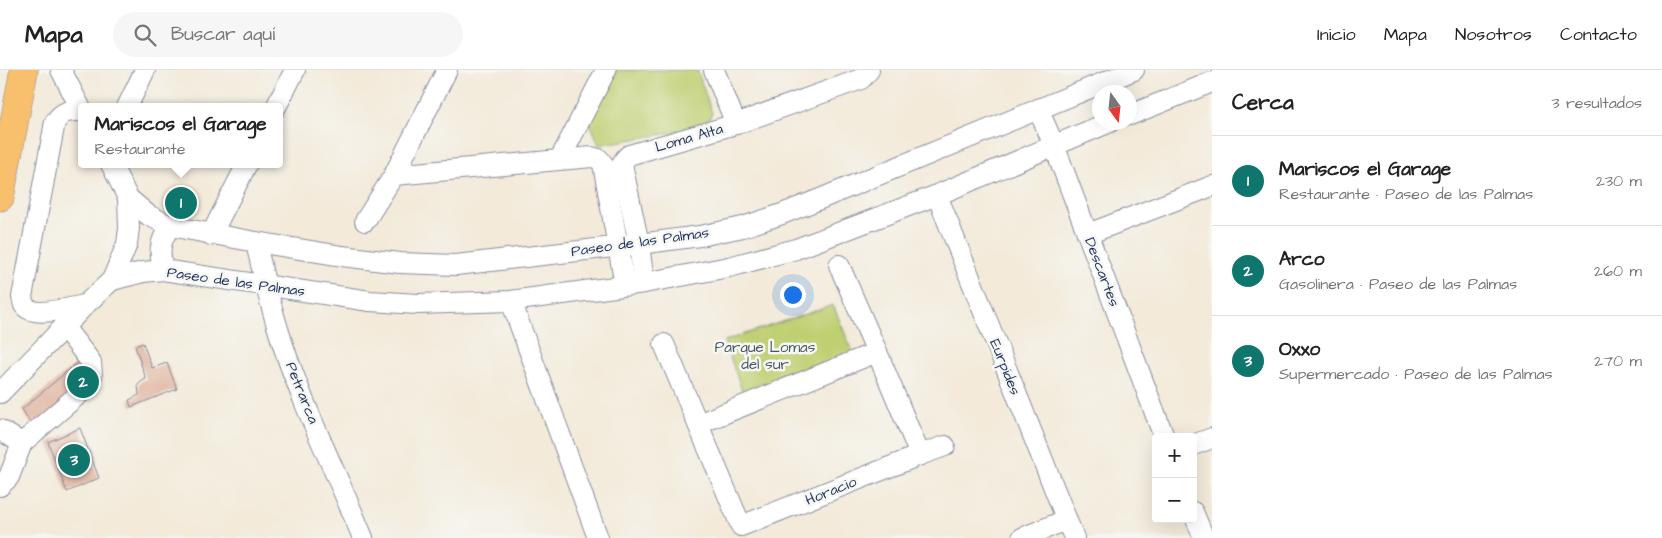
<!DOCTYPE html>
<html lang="es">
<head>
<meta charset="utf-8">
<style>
  body { margin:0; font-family:"Architects Daughter",sans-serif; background:#f6f6f6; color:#222 }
  .controls { position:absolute; right:15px; bottom:15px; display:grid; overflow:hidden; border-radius:5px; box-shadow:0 5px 20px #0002 }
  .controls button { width:45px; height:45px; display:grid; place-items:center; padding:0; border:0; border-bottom:1px solid #e0e0e0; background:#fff; color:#222; font:25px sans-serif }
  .compass { position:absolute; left:1092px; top:15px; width:45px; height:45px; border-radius:50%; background:#fff; box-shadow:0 5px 20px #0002; rotate:165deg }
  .you { position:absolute; left:792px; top:224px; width:18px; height:18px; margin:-12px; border:4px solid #fff; border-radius:50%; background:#1a73e8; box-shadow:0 0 0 8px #1a73e833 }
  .badge { display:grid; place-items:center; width:32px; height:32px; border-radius:50%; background:#0f766e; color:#fff; font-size:16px; font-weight:700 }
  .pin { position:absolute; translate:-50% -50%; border:2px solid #fff; box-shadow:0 1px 5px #0006 }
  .popup { position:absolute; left:78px; top:33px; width:205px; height:65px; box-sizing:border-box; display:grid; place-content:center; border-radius:5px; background:#fff; filter:drop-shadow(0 1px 4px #0005); font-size:16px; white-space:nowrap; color:#767676 }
  .popup b { font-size:19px; color:#222 }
  .popup::after { content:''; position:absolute; left:50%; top:100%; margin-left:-10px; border:10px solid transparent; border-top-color:#fff }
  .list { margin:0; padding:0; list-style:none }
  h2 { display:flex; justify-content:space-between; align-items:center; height:65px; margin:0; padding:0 20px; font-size:21px }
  h2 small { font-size:16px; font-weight:400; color:#767676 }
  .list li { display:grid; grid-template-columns:32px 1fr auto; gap:15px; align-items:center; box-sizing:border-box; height:90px; padding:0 20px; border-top:1px solid #e0e0e0 }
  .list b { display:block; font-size:19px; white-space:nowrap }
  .list p { margin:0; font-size:16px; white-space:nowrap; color:#767676 }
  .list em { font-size:16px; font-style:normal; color:#767676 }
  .icon { flex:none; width:28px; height:28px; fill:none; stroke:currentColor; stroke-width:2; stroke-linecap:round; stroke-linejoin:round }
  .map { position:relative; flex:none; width:1212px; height:468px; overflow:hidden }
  header { display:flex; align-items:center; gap:30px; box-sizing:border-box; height:70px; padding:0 25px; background:#fff; border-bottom:1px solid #e0e0e0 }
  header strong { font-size:24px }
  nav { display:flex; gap:28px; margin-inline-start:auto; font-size:18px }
  .search { width:350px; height:45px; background:#f6f6f6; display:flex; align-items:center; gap:12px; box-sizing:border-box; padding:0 18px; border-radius:28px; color:#767676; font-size:19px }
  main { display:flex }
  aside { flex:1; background:#fff }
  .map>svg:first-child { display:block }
</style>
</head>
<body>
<header>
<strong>Mapa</strong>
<div class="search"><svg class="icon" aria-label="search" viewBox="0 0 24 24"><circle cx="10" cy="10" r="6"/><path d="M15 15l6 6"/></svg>Buscar aquí</div>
<nav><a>Inicio</a><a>Mapa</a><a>Nosotros</a><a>Contacto</a></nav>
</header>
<main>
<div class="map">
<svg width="1212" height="468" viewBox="0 0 1212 468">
  <rect width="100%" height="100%" fill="#f6f6f2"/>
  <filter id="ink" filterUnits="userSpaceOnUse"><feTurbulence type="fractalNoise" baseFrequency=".02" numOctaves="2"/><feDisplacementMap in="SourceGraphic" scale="10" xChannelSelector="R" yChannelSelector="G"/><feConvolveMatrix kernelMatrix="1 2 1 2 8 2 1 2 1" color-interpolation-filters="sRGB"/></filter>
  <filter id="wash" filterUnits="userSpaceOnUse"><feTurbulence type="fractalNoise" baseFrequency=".0096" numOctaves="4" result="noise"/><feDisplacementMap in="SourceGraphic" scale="20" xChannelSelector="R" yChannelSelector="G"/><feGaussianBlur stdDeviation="1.12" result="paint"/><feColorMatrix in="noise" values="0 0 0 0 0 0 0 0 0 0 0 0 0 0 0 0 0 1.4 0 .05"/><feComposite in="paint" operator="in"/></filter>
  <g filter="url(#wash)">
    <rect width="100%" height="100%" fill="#f3ead9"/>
    <!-- green -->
    <g fill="#bfcf71" stroke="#6d7f68">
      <polygon points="616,0 697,0 712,43 705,57 599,75 590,53"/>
      <polygon points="833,235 854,285 743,323 724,271"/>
    </g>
    <g id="blocks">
      <!-- building -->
      <g fill="#e0b29d">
        <polygon points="143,273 152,298 167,293 177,319 131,337 129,330 139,325 138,315 142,311 146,309 135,276"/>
        <polygon points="89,283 98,304 33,358 22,339"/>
        <polygon points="80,358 99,408 67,422 48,372"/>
      </g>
    </g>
  </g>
  <g filter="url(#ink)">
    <use href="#blocks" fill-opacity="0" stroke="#878c9c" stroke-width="1"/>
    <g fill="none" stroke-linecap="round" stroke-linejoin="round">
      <defs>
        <g id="minor">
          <polyline points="61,0 82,41"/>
          <polyline points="447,0 394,105 592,87 599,89 603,94 625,215"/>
          <polyline points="714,0 736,54"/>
          <polyline points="127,37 145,0"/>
          <polyline points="276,37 295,0"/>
          <polyline points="1038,39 1054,75 1164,367"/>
          <path d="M82 41C69 41 63 40 55 52L22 227C23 230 23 233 24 235 33 249 72 237 85 235"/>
          <polyline points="1130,45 1212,12"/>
          <polyline points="560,89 606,0"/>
          <polyline points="111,94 128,128 148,145 170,156 256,172 342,186 400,193 456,195 639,174 700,166 743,157 782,144 815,131 1134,0"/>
          <polyline points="937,125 1074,468"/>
          <polyline points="365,151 394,105"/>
          <polyline points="1088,164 1212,116"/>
          <polyline points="211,165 247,94"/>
          <path d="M256 172C263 207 272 241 283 275 305 341 337 404 363 468"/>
          <polyline points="839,195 877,282"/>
          <path d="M163 200C159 181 159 173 170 156"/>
          <polyline points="112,210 143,202 163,200 370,231 418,234 511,231 644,213 729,197 796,179 937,125 1110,52"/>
          <polyline points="644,213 639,174 622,94 625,89 629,85 736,54 861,9 869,0"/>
          <polyline points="511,231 598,468"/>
          <polyline points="664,274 741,456 920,385 877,282 698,354"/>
          <polyline points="0,323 85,235 112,210 127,174 129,158 128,128"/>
          <polyline points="0,360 22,373"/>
          <polyline points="1193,375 1212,368"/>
          <polyline points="920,385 945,376"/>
          <polyline points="0,416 9,407 22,373 86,318 92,305 91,292 64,257"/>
          <polyline points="1193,442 1204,468"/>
          <polyline points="1022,468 1066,450"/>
        </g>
        <polyline id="highway" points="0,127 24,0"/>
      </defs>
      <!-- minor casing -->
      <use href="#minor" stroke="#878c9c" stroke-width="22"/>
      <!-- highway casing -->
      <use href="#highway" stroke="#878c9c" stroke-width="29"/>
      <!-- minor -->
      <use href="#minor" stroke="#fff" stroke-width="20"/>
      <!-- highway -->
      <use href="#highway" stroke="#f8bf6c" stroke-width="28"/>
    </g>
  </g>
  <g text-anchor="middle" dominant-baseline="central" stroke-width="5" stroke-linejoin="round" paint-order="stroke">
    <!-- street labels -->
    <g font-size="15" fill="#1b2f5e" stroke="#f6f6f2">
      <text transform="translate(689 68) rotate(-16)">Loma Alta</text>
      <text transform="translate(640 172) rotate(-8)">Paseo de las Palmas</text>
      <text transform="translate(1102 202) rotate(69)">Descartes</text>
      <text transform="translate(236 212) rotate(8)">Paseo de las Palmas</text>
      <text transform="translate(1005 297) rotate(68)">Eurpides</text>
      <text transform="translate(302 323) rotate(68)">Petrarca</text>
      <text transform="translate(831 421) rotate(-22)">Horacio</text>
    </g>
    <!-- park labels -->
    <g font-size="15" fill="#445763" stroke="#f6f6f2">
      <text x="765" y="277">Parque Lomas<tspan x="765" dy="17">del sur</tspan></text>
    </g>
  </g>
</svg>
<div class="controls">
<button>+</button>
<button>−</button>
</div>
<svg class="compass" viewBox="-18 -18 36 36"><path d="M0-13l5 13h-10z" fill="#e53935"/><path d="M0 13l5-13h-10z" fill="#767676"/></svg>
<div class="you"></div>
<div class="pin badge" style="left:181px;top:133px">1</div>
<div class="popup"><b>Mariscos el Garage</b>Restaurante</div>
<div class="pin badge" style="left:83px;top:312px">2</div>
<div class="pin badge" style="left:74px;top:390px">3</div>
</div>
<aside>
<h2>Cerca<small>3 resultados</small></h2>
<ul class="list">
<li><span class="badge">1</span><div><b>Mariscos el Garage</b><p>Restaurante · Paseo de las Palmas</p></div><em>230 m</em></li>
<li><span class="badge">2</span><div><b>Arco</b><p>Gasolinera · Paseo de las Palmas</p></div><em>260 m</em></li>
<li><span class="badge">3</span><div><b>Oxxo</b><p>Supermercado · Paseo de las Palmas</p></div><em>270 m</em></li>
</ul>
</aside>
</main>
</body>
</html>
